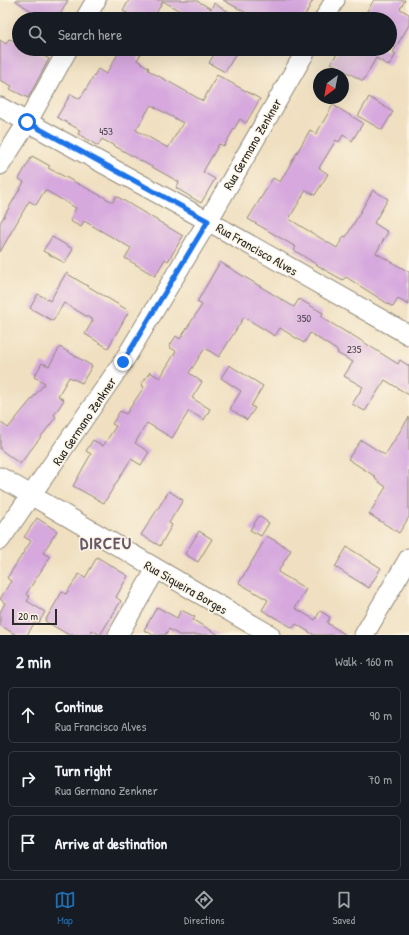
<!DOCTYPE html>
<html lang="en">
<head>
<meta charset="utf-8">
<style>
  body { margin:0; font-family:"Patrick Hand",sans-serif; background:#242831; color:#f1f3f6 }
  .compass { position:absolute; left:313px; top:68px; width:36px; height:36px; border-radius:50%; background:#171b24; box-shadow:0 4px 16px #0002; rotate:212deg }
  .scale { position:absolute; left:12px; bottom:10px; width:45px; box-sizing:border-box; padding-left:4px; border:2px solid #2b2b2b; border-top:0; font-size:11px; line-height:14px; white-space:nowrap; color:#2b2b2b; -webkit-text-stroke:3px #fcf5e5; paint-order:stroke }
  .stop { position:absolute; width:12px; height:12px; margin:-9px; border:3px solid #1a73e8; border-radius:50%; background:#fff }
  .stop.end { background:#1a73e8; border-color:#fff; box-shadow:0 1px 4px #0008 }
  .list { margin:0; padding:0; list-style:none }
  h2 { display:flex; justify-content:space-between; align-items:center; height:52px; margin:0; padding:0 16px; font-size:17px }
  h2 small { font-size:13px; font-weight:400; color:#9ea1a6 }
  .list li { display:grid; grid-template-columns:26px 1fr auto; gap:12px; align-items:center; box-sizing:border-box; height:56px; margin:0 8px 8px; padding:0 8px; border:1px solid #363941; border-radius:6px }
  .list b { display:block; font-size:15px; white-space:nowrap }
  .list p { margin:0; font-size:13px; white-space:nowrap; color:#9ea1a6 }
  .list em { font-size:13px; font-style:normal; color:#9ea1a6 }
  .icon { flex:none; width:22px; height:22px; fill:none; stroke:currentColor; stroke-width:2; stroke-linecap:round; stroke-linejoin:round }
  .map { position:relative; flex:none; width:409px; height:635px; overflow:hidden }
  .search { position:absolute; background:#171b24; box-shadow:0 4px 16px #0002; left:12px; right:12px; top:12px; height:44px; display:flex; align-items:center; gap:10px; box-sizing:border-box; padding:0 14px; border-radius:22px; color:#9ea1a6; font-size:15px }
  .sheet { height:244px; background:#171b24 }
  nav { display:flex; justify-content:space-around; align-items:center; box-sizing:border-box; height:56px; border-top:1px solid #363941; background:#171b24; font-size:11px; color:#9ea1a6 }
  nav a { display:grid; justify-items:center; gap:2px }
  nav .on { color:#1f6fb2 }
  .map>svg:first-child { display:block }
</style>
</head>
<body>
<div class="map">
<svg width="409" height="635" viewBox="0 0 409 635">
  <rect width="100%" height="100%" fill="#fcf5e5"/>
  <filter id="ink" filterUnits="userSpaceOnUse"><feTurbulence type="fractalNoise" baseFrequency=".025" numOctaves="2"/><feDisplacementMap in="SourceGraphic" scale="8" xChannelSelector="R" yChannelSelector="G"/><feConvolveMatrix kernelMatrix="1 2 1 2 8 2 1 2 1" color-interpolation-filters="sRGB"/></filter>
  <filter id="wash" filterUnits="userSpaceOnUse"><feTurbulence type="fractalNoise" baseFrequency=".012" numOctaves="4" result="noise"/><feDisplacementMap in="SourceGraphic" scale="16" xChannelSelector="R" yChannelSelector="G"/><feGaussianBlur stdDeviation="0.9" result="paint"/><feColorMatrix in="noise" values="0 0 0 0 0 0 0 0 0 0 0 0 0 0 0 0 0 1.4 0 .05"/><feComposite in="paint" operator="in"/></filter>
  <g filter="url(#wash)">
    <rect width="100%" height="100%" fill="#f0e0c1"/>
    <g id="blocks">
      <!-- building -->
      <g fill="#d6a8de" fill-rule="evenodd">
        <polygon points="15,0 68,0 58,19 35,19 28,15 31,11"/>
        <polygon points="129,0 196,0 211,9 214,3 241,19 193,19 163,1 153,19 136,19 123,11"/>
        <polygon points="223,0 313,0 303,19 257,19"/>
        <polygon points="374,0 405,0 400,9 409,14 409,25 393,52 396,54 389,66 376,58 363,81 331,63 340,49 390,50 390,19 362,19"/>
        <polygon points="9,39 19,42 19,49 31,49 49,59 28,98 10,89 12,86 0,80 0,40 6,44"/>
        <path d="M121 49H144L137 60 149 68 148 70 203 101 217 75 260 99 246 123 240 119 224 146 219 144 203 172 215 179 201 203 176 188 179 182 102 139 98 146 78 134 80 130 57 117 71 94 80 99 98 69 106 74ZM151 105 183 123 168 148 136 130Z"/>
        <polygon points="217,49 239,49 225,72 209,63"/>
        <polygon points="369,97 393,112 382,130 358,116"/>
        <polygon points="333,105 363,123 352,141 343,135 339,142 336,140 319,168 328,174 315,195 306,190 289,219 337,248 344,236 346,237 373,190 388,199 374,223 388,232 376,253 409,272 409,305 398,299 393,307 346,277 343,280 325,270 294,250 296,247 248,219 273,178 280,182 310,130 316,134"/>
        <polygon points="32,156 50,166 48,168 113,202 116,196 183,236 168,261 165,259 155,276 125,258 131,248 84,221 81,227 70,221 76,208 45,190 36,205 29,201 0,252 0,223 24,182 19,179"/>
        <polygon points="52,237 73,249 65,263 43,251"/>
        <polygon points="220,262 294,307 299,299 323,313 321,317 349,334 349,333 398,364 400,360 409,366 409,395 385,380 365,411 352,404 363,387 344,376 353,362 337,353 338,351 310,333 304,343 280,328 275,336 244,317 219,357 205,348 189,373 202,382 192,398 210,409 204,420 189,411 172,438 147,423 135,443 149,452 141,465 131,459 104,503 73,486 91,454 86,451 93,440 103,446 116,426 112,424 120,411 126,414 144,387 141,385 150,372 160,378 176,351 169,347 176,336 180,339 202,305 197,302"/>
        <polygon points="66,273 129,311 108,348 85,334 93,320 64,303 53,321 30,308 38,294 50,301"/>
        <polygon points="60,347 92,366 82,383 69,377 58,396 64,400 54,415 56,417 20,464 0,449 0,422 8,428 45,383 34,377 42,363 49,366"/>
        <polygon points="229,365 263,386 251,406 255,408 247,420 230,409 241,391 221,378"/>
        <polygon points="409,417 409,517 399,533 369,514 386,487 375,479 376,477 348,459 361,440 385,455"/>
        <polygon points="169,491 183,500 169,523 172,525 160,546 141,535"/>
        <polygon points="259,516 269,523 261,536 250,530"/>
        <polygon points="37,518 57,531 43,553 50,557 26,594 30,597 27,601 45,612 38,624 35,622 27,635 16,635 0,625 0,612 5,603 0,599 11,581 7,578 31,541 24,537"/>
        <polygon points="199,531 212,539 198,562 185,554"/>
        <polygon points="267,536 291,550 278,572 306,589 295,608 315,620 320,611 330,617 327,623 346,635 314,635 296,624 293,628 262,610 268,600 239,583"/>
        <polygon points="347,547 381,568 369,588 335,567"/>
        <polygon points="97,557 128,576 116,597 121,601 100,635 92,630 89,635 69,635 45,621 62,592 66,594 79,574 85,578"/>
        <polygon points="157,607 177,618 181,610 195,617 193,620 219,635 179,635 169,629 165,635 153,635 144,630"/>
      </g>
    </g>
  </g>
  <g filter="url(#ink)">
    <use href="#blocks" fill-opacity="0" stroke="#8e8676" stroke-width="1"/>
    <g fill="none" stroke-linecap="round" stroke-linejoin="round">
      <defs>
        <g id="minor">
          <polyline points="85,19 96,0"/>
          <polyline points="324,19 335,0"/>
          <polyline points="0,107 208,221 409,335"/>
          <polyline points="0,165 27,123 68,49"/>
          <polyline points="0,477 270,635"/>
          <polyline points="0,540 123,362 208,221 307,49"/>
          <polyline points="118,635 156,569"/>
          <polyline points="364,635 409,558"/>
        </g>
      </defs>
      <!-- minor casing -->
      <use href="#minor" stroke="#8e8676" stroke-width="21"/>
      <!-- minor -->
      <use href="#minor" stroke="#fff" stroke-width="19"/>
    </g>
  </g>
  <g fill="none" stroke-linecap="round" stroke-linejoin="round" filter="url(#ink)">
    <!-- route -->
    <polyline stroke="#1a73e8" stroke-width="5" points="27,122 208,221 123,362"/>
  </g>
  <g text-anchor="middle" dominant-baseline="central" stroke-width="3" stroke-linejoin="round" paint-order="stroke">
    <!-- number labels -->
    <g font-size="11" fill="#564a58">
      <text x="106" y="131">453</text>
      <text x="304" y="318">350</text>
      <text x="354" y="349">235</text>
    </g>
    <!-- street labels -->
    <g font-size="13" fill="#2b2b2b" stroke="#fcf5e5">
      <text transform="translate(252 144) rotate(-60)">Rua Germano Zenkner</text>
      <text transform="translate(257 249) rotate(30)">Rua Francisco Alves</text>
      <text transform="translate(84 421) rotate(-56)">Rua Germano Zenkner</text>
      <text transform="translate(186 587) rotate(30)">Rua Siqueira Borges</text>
    </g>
    <!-- district labels -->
    <g font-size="17" font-weight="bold" letter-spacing="1" fill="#67576a" stroke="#fcf5e5">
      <text x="106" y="542">DIRCEU</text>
    </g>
  </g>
</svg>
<svg class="compass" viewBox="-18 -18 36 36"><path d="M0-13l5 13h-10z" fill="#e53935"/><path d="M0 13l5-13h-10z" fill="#9ea1a6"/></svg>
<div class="scale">20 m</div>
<div class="stop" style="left:27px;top:122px"></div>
<div class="stop end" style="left:123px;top:362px"></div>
<div class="search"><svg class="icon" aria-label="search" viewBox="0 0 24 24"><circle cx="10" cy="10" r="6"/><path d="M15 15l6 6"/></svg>Search here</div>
</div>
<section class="sheet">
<h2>2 min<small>Walk · 160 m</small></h2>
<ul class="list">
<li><svg class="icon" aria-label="ahead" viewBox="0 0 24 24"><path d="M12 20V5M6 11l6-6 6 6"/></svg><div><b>Continue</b><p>Rua Francisco Alves</p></div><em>90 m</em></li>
<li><svg class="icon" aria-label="right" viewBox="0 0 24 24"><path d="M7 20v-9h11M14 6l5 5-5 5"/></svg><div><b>Turn right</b><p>Rua Germano Zenkner</p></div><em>70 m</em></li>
<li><svg class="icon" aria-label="arrive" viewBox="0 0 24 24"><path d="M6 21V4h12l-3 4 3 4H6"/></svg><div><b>Arrive at destination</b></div></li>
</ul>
</section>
<nav>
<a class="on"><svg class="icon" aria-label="map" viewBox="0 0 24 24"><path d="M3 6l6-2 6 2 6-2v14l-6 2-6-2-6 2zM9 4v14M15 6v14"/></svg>Map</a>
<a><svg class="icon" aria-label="directions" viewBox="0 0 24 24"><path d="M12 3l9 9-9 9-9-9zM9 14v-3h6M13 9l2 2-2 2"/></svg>Directions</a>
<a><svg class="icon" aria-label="saved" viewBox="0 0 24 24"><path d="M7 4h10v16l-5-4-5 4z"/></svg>Saved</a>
</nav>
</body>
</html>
